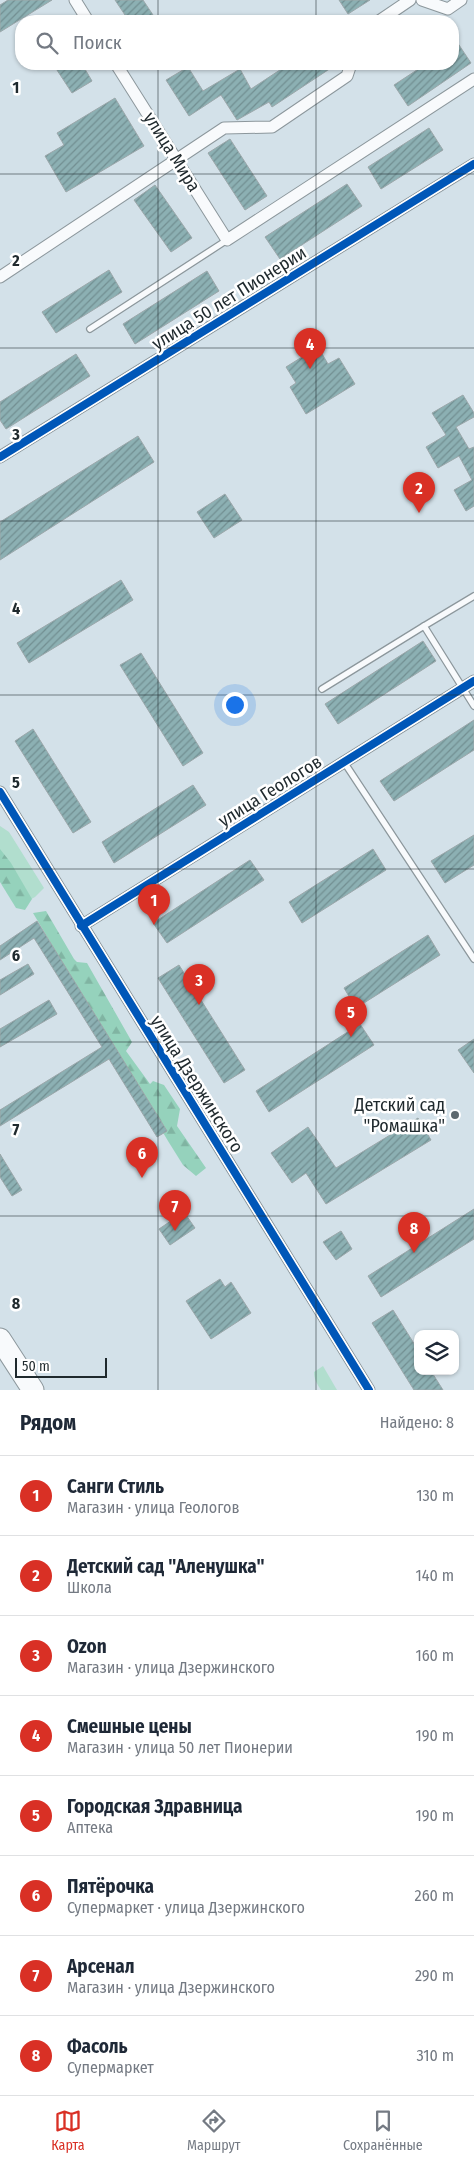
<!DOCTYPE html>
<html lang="ru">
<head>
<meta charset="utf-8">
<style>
  body { margin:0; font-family:"Fira Sans Condensed",sans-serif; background:#f6f6f7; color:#1f2937 }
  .controls { position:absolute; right:15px; bottom:15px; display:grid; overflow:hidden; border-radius:10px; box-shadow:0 1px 4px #0004 }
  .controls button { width:45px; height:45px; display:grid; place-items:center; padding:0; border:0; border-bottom:1px solid #e0e1e3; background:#fff; color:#1f2937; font:25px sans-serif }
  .scale { position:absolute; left:15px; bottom:12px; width:92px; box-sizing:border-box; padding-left:5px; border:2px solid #1f292d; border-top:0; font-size:14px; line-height:18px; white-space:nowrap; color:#1f292d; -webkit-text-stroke:4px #fff; paint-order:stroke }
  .you { position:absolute; left:234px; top:704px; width:18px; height:18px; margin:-12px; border:4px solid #fff; border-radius:50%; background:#1a73e8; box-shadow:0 0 0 8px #1a73e833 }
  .badge { display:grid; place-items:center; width:32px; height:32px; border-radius:50%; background:#d93025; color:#fff; font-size:16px; font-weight:700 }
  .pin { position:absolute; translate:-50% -41px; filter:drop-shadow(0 1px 2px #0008) }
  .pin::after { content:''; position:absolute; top:26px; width:18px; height:15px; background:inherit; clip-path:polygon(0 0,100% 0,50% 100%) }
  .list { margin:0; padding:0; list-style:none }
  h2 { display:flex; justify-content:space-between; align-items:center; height:65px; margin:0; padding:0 20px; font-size:21px }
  h2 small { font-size:16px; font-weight:400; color:#747a83 }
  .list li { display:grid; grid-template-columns:32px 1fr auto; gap:15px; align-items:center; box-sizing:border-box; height:80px; padding:0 20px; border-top:1px solid #e0e1e3 }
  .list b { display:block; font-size:19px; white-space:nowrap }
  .list p { margin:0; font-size:16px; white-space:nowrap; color:#747a83 }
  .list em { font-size:16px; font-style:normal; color:#747a83 }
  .icon { flex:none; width:28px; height:28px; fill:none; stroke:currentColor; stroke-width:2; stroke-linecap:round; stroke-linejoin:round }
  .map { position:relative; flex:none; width:474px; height:1390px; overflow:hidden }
  .search { position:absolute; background:#fff; box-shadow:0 1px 4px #0004; left:15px; right:15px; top:15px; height:55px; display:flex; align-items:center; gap:12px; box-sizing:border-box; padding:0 18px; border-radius:20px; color:#747a83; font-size:19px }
  .sheet { height:705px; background:#fff }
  nav { display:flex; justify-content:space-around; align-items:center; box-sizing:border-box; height:70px; border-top:1px solid #e0e1e3; background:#fff; font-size:14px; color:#747a83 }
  nav a { display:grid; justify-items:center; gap:2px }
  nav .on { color:#d93025 }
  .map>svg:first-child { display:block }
</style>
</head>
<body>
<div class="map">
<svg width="474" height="1390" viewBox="0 0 474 1390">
  <defs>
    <pattern id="forest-firs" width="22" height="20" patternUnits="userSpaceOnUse" patternTransform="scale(1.25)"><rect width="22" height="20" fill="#95d2bc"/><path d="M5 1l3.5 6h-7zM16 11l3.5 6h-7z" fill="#80b4a2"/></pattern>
    <pattern id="building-hatch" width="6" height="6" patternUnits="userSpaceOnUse" patternTransform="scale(1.25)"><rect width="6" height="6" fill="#8cb0b3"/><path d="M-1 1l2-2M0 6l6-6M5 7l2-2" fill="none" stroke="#728f92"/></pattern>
  </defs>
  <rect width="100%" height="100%" fill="#d3e1e9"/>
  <!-- grass -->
  <g fill="#b1dece">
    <polygon points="0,826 9,832 44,888 35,897 22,904 0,868"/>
    <path d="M323 1366 337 1390H321C317 1384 314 1379 314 1372Z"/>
  </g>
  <!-- forest -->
  <g fill="url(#forest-firs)">
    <polygon points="0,849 11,863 32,899 25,910 16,908 0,882"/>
    <polygon points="46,911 74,959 77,962 87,963 132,1042 126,1051 150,1084 153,1081 164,1085 180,1109 177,1126 206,1168 196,1176 183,1165 168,1141 33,913"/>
  </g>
  <!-- building -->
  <g fill="url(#building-hatch)" stroke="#9ba7aa">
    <polygon points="8,0 52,0 0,32 0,5"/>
    <polygon points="115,0 143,0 157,21 129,21"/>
    <polygon points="339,0 370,0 348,14"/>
    <polygon points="453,36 471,63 408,106 394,85 426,64 453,64"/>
    <polygon points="53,64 82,64 92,81 72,93"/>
    <polygon points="289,64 337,64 272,107 269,102 237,120 221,95 189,116 166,80 188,67 203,91 240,69 251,89"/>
    <polygon points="115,98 144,146 66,192 45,156 64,145 57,133"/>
    <polygon points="429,128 443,150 381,189 368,167"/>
    <polygon points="230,139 267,196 245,210 208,153"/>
    <polygon points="347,184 362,206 280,259 265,237"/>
    <polygon points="155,185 192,238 171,252 134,200"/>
    <polygon points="109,270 122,292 56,333 42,312"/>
    <polygon points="207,271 219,291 135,344 123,324"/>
    <polygon points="318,347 328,364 339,358 355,384 306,414 290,387 296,383 286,367"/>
    <polygon points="76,354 90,376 6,429 0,420 0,402"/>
    <polygon points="463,395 474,413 474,417 456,427 469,449 474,447 474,506 466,511 454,490 472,480 459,456 438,468 426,447 446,435 432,413"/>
    <polygon points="138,436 154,462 0,560 0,522"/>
    <polygon points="225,494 242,520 214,538 197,512"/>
    <polygon points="121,580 133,600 29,663 17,643"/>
    <polygon points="423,641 436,661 338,724 325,704"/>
    <polygon points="141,653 203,753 183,766 120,665"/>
    <polygon points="474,720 474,750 394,801 380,781"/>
    <polygon points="33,729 91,822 73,833 15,741"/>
    <polygon points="193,785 206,805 114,863 102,842"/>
    <polygon points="474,835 474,865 445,883 431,861"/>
    <polygon points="373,849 386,870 302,923 289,902"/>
    <polygon points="250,860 264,880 167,943 153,923"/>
    <polygon points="37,921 167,1131 157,1137 109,1059 0,1126 0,1110 102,1047 34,938 0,960 0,946"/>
    <polygon points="428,935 440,955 356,1008 344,988"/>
    <polygon points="28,964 34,974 0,995 0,980"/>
    <polygon points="179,965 245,1070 224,1083 158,978"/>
    <polygon points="49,1000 57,1014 0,1047 0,1029"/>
    <polygon points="360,1024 374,1045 269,1112 256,1091"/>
    <polygon points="474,1039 474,1073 458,1050"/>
    <polygon points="418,1118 431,1140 326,1204 306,1173 292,1183 271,1153 308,1127 336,1168"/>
    <polygon points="0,1154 22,1190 12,1196 0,1177"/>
    <polygon points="474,1209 474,1239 381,1297 368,1276"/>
    <polygon points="184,1212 195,1228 170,1245 159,1229"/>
    <polygon points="341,1231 352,1249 336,1260 323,1242"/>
    <polygon points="220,1279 225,1287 231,1282 251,1313 211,1339 186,1301"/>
    <polygon points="393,1310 418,1350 418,1371 431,1371 443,1390 414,1390 372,1323"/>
  </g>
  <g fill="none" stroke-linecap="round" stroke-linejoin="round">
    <defs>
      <g id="lane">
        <polyline points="90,329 227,240"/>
        <polyline points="474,596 424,626 474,706"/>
        <polyline points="322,689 424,626"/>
        <polyline points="344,762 474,959"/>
      </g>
      <g id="street">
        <polyline points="75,0 88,21"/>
        <polyline points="422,0 448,9 461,0"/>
        <polyline points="379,21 410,0"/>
        <polyline points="116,64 227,240 474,79"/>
        <polyline points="0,277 224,128 272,127 347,76 351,64"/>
        <polyline points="0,457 474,164"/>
        <polyline points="0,792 369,1390"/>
        <polyline points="81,926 474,681"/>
      </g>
      <polyline id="highway" points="0,1339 33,1390"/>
    </defs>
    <!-- lane casing -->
    <use href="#lane" stroke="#8c979c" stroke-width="8"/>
    <!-- street casing -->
    <use href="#street" stroke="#8c979c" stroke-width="13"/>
    <!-- highway casing -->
    <use href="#highway" stroke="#8c979c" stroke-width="23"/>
    <!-- lane -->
    <use href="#lane" stroke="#f8fafc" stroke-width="5.5"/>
    <!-- street -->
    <use href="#street" stroke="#f8fafc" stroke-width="11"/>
    <!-- highway -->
    <use href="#highway" stroke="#f8fafc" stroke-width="21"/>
    <defs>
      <g id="cycleway">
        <polyline points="0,457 474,164"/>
        <polyline points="0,792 369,1390"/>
        <polyline points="81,926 474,681"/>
      </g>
    </defs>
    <!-- cycleway casing -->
    <use href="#cycleway" stroke="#fff" stroke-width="11"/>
    <!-- cycleway -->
    <use href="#cycleway" stroke="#0057b8" stroke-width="8"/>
  </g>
  <!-- grid -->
  <path fill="none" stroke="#1f292d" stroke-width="1" stroke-opacity="0.55" d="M158 0V21M316 0V21M158 64V1390M316 64V1390M0 174H474M0 348H474M0 521H474M0 695H474M0 869H474M0 1042H474M0 1216H474"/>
  <!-- markers -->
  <circle fill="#5e696f" stroke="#fff" stroke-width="2" cx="455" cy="1115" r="5"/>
  <g text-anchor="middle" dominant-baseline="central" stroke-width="5" stroke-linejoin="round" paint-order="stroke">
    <!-- street labels -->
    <g font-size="18" fill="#1f292d" stroke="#fff">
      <text transform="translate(172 152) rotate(58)">улица Мира</text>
      <text transform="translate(229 298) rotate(-32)">улица 50 лет Пионерии</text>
      <text transform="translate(270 791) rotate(-32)">улица Геологов</text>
      <text transform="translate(197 1084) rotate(58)">улица Дзержинского</text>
    </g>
    <!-- poi labels -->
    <g font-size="18" fill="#1f292d" stroke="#fff" text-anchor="end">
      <text x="445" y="1105">Детский сад<tspan x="445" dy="21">"Ромашка"</tspan></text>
    </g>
  </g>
  <g font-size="16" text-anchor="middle" font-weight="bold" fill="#1f292d" stroke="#fff" stroke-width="5" stroke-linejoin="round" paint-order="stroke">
    <text x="16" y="93">1</text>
    <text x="16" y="266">2</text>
    <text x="16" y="440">3</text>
    <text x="16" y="614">4</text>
    <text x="16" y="788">5</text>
    <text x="16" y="961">6</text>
    <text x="16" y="1135">7</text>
    <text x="16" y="1309">8</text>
  </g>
</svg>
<div class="controls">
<button><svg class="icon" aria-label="layers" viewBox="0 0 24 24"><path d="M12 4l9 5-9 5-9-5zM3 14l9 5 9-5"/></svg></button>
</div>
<div class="scale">50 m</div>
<div class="you"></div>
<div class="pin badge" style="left:154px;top:925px">1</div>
<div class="pin badge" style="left:419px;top:513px">2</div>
<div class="pin badge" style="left:199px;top:1005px">3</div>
<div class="pin badge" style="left:310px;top:369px">4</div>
<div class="pin badge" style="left:351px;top:1037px">5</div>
<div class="pin badge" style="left:142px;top:1178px">6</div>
<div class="pin badge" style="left:175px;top:1231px">7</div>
<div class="pin badge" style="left:414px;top:1253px">8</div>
<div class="search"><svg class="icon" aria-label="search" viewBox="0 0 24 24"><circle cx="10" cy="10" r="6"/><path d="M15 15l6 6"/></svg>Поиск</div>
</div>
<section class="sheet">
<h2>Рядом<small>Найдено: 8</small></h2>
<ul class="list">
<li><span class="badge">1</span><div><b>Санги Стиль</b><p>Магазин · улица Геологов</p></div><em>130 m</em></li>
<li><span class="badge">2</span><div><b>Детский сад &quot;Аленушка&quot;</b><p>Школа</p></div><em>140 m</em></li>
<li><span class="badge">3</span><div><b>Ozon</b><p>Магазин · улица Дзержинского</p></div><em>160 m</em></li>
<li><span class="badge">4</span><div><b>Смешные цены</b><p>Магазин · улица 50 лет Пионерии</p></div><em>190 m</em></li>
<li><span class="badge">5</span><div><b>Городская Здравница</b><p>Аптека</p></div><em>190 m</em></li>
<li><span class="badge">6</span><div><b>Пятёрочка</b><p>Супермаркет · улица Дзержинского</p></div><em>260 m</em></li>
<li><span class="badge">7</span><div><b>Арсенал</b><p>Магазин · улица Дзержинского</p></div><em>290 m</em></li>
<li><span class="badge">8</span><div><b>Фасоль</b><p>Супермаркет</p></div><em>310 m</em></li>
</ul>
</section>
<nav>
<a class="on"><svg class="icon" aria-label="map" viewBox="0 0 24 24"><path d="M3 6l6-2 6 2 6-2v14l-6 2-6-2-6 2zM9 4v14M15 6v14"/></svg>Карта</a>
<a><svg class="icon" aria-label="directions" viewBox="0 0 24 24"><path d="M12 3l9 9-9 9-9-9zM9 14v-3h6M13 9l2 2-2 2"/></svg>Маршрут</a>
<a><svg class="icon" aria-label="saved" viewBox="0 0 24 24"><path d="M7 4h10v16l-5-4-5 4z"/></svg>Сохранённые</a>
</nav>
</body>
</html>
